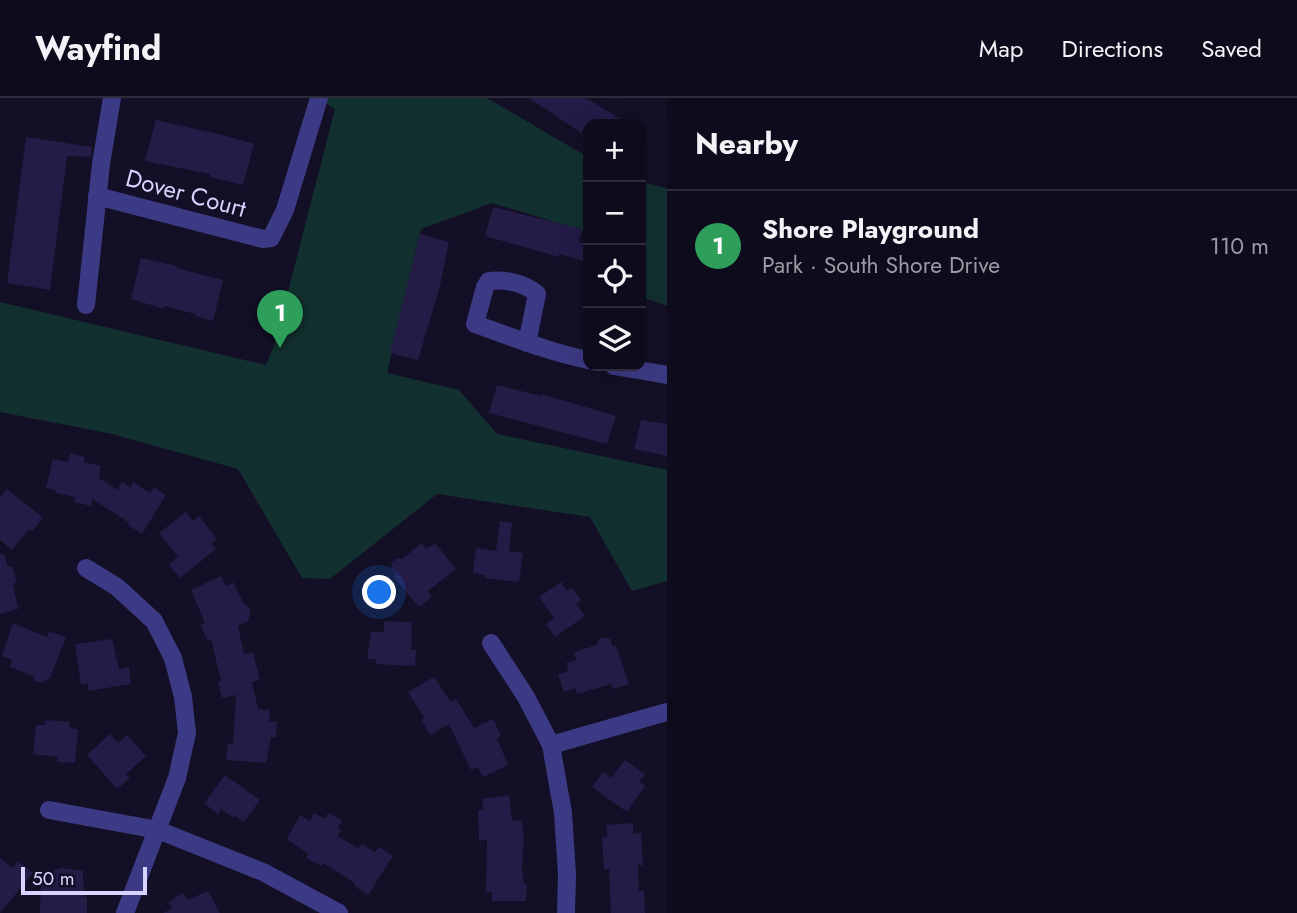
<!DOCTYPE html>
<html lang="en">
<head>
<meta charset="utf-8">
<style>
  body { margin:0; font-family:Jost,sans-serif; background:#171425; color:#f1f3f6 }
  .controls { position:absolute; right:21px; top:21px; display:grid; overflow:hidden; border-radius:14px; box-shadow:0 7px 28px #0002 }
  .controls button { width:63px; height:63px; display:grid; place-items:center; padding:0; border:0; border-bottom:2px solid #2e2b3b; background:#0e0b1c; color:#f1f3f6; font:35px sans-serif }
  .scale { position:absolute; left:21px; bottom:18px; width:126px; box-sizing:border-box; padding-left:7px; border:4px solid #d9d4ff; border-top:0; font-size:19px; line-height:24px; white-space:nowrap; color:#d9d4ff; -webkit-text-stroke:5px #130f26; paint-order:stroke }
  .you { position:absolute; left:380px; top:495px; width:24px; height:24px; margin:-18px; border:5px solid #fff; border-radius:50%; background:#1a73e8; box-shadow:0 0 0 10px #1a73e833 }
  .badge { display:grid; place-items:center; width:46px; height:46px; border-radius:50%; background:#d93025; color:#fff; font-size:23px; font-weight:700 }
  .pin { position:absolute; translate:-50% -58px; filter:drop-shadow(0 2px 4px #0008) }
  .pin::after { content:''; position:absolute; top:37px; width:24px; height:21px; background:inherit; clip-path:polygon(0 0,100% 0,50% 100%) }
  .list { margin:0; padding:0; list-style:none }
  h2 { display:flex; justify-content:space-between; align-items:center; height:91px; margin:0; padding:0 28px; font-size:30px }
  h2 small { font-size:23px; font-weight:400; color:#9b9ba3 }
  .list li { display:grid; grid-template-columns:46px 1fr auto; gap:21px; align-items:center; box-sizing:border-box; height:112px; padding:0 28px; border-top:2px solid #2e2b3b }
  .list b { display:block; font-size:26px; white-space:nowrap }
  .list p { margin:0; font-size:23px; white-space:nowrap; color:#9b9ba3 }
  .list em { font-size:23px; font-style:normal; color:#9b9ba3 }
  .icon { flex:none; width:38px; height:38px; fill:none; stroke:currentColor; stroke-width:2; stroke-linecap:round; stroke-linejoin:round }
  .map { position:relative; flex:none; width:667px; height:815px; overflow:hidden }
  header { display:flex; align-items:center; gap:42px; box-sizing:border-box; height:98px; padding:0 35px; background:#0e0b1c; border-bottom:2px solid #2e2b3b }
  header strong { font-size:33px }
  nav { display:flex; gap:38px; margin-inline-start:auto; font-size:24px }
  main { display:flex }
  aside { flex:1; background:#0e0b1c }
  .map>svg:first-child { display:block }
</style>
</head>
<body>
<header>
<strong>Wayfind</strong>
<nav><a>Map</a><a>Directions</a><a>Saved</a></nav>
</header>
<main>
<div class="map">
<svg width="667" height="815" viewBox="0 0 667 815">
  <rect width="100%" height="100%" fill="#130f26"/>
  <!-- green -->
  <g fill="#12302f">
    <polygon points="319,0 487,0 588,59 588,134 492,105 421,131 387,275 459,292 497,336 667,372 667,483 632,493 590,419 437,396 330,481 302,480 238,371 112,336 0,314 0,204 266,267 274,248 335,11"/>
    <polygon points="641,84 667,90 667,208 641,199"/>
  </g>
  <!-- building -->
  <g fill="#241b47">
    <polygon points="529,0 586,0 629,26 588,26 588,36 583,32 581,35"/>
    <polygon points="156,22 223,37 254,46 243,87 210,79 210,76 145,63"/>
    <polygon points="26,39 92,49 91,59 67,58 50,192 7,185"/>
    <polygon points="493,109 582,131 579,144 588,146 588,164 560,156 559,159 485,138"/>
    <polygon points="420,136 449,144 440,188 418,262 390,255"/>
    <polygon points="141,160 177,168 176,170 223,182 213,223 195,218 195,216 165,208 164,211 131,201"/>
    <polygon points="497,287 541,298 542,296 616,318 607,346 489,315"/>
    <polygon points="641,322 667,326 667,358 634,351"/>
    <polygon points="70,355 85,359 84,364 101,368 99,380 118,392 122,384 131,389 133,384 150,395 154,389 166,397 142,436 128,427 129,425 121,419 92,401 91,408 74,404 75,399 56,395 56,392 46,390 53,361 68,364"/>
    <polygon points="7,391 43,420 32,433 29,431 12,452 0,442 0,399"/>
    <polygon points="186,414 193,423 199,418 217,441 211,446 216,451 180,480 169,467 178,459 159,435"/>
    <polygon points="500,423 512,425 509,453 523,455 519,484 485,480 485,477 473,475 476,450 496,453"/>
    <polygon points="422,445 426,451 435,445 456,471 428,493 432,499 419,509 393,478 396,476 391,470 392,464 397,460 402,461"/>
    <polygon points="0,456 4,456 8,469 12,468 17,485 13,486 18,511 0,516"/>
    <polygon points="221,478 226,488 233,484 244,506 248,508 251,513 248,523 238,528 244,556 253,554 260,582 252,584 258,611 270,612 269,623 277,624 276,639 271,639 266,665 226,662 228,645 233,646 236,597 222,600 218,584 221,583 211,541 208,543 200,527 205,525 191,492"/>
    <polygon points="561,484 567,493 572,490 581,502 576,506 585,518 555,539 546,526 554,520 539,499"/>
    <polygon points="384,523 412,524 411,552 416,552 415,568 375,566 376,561 367,561 371,534 384,534"/>
    <polygon points="13,525 47,539 49,533 66,539 50,580 41,585 35,583 33,578 10,569 12,562 2,558"/>
    <polygon points="605,539 610,541 613,549 616,548 629,586 613,591 611,586 577,596 575,590 564,594 558,576 569,573 566,565 576,562 574,554 597,547 599,541"/>
    <polygon points="112,541 119,571 129,569 131,586 88,593 88,586 81,587 75,546"/>
    <polygon points="434,579 451,604 456,601 474,630 493,621 501,638 497,640 508,667 483,679 478,669 471,672 449,626 430,637 421,622 424,620 408,594"/>
    <polygon points="45,622 70,624 69,630 78,631 75,665 57,664 58,659 33,656 36,627 45,627"/>
    <polygon points="110,636 118,645 127,637 146,658 126,676 130,680 117,691 87,657"/>
    <polygon points="625,662 645,676 639,684 645,688 627,714 592,689 603,674 611,680"/>
    <polygon points="225,677 260,702 244,724 235,718 234,720 221,711 218,716 204,705"/>
    <polygon points="509,697 512,723 521,722 524,738 522,769 524,786 527,786 526,803 492,803 492,794 486,794 487,742 479,743 478,712 484,712 482,701"/>
    <polygon points="314,715 325,721 328,715 342,722 338,730 341,732 338,738 358,750 362,746 375,754 379,749 393,758 368,797 354,788 355,786 347,780 323,765 322,768 306,760 308,756 287,741 300,717 310,723"/>
    <polygon points="633,725 633,736 641,735 643,767 638,767 639,793 644,793 645,815 611,815 609,771 604,771 602,739 607,739 606,727"/>
    <polygon points="0,760 13,770 18,763 33,775 0,815"/>
    <polygon points="62,770 83,773 84,799 87,799 87,815 40,815 41,781 53,791 54,772"/>
    <polygon points="208,793 220,815 163,815 172,810 168,804 183,795 187,802"/>
  </g>
  <g fill="none" stroke-linecap="round" stroke-linejoin="round">
    <!-- minor -->
    <g stroke="#3d3a85" stroke-width="18">
      <polyline points="97,98 263,141 271,140 285,112 319,0"/>
      <polyline points="86,207 101,66 112,0"/>
      <path d="M527 245 537 196C525 185 505 181 489 183L485 189 475 226C512 239 549 254 588 262"/>
      <polyline points="614,268 667,277"/>
      <polyline points="86,470 117,489 154,523 173,560 183,599 187,635 177,680 125,815"/>
      <polyline points="491,545 526,599 551,647 563,715 567,776 566,815"/>
      <polyline points="551,647 667,614"/>
      <polyline points="49,712 158,732 263,774 339,815"/>
    </g>
  </g>
  <g text-anchor="middle" dominant-baseline="central" stroke-width="5" stroke-linejoin="round" paint-order="stroke">
    <!-- street labels -->
    <g font-size="24" fill="#d9d4ff" stroke="#130f26">
      <text transform="translate(186 95) rotate(15)">Dover Court</text>
    </g>
  </g>
</svg>
<div class="controls">
<button>+</button>
<button>−</button>
<button><svg class="icon" aria-label="locate" viewBox="0 0 24 24"><circle cx="12" cy="12" r="6"/><path d="M12 2v4M12 18v4M2 12h4M18 12h4"/></svg></button>
<button><svg class="icon" aria-label="layers" viewBox="0 0 24 24"><path d="M12 4l9 5-9 5-9-5zM3 14l9 5 9-5"/></svg></button>
</div>
<div class="scale">50 m</div>
<div class="you"></div>
<div class="pin badge" style="left:280px;top:250px;background:#2e9e5b">1</div>
</div>
<aside>
<h2>Nearby<small></small></h2>
<ul class="list">
<li><span class="badge" style="background:#2e9e5b">1</span><div><b>Shore Playground</b><p>Park · South Shore Drive</p></div><em>110 m</em></li>
</ul>
</aside>
</main>
</body>
</html>
